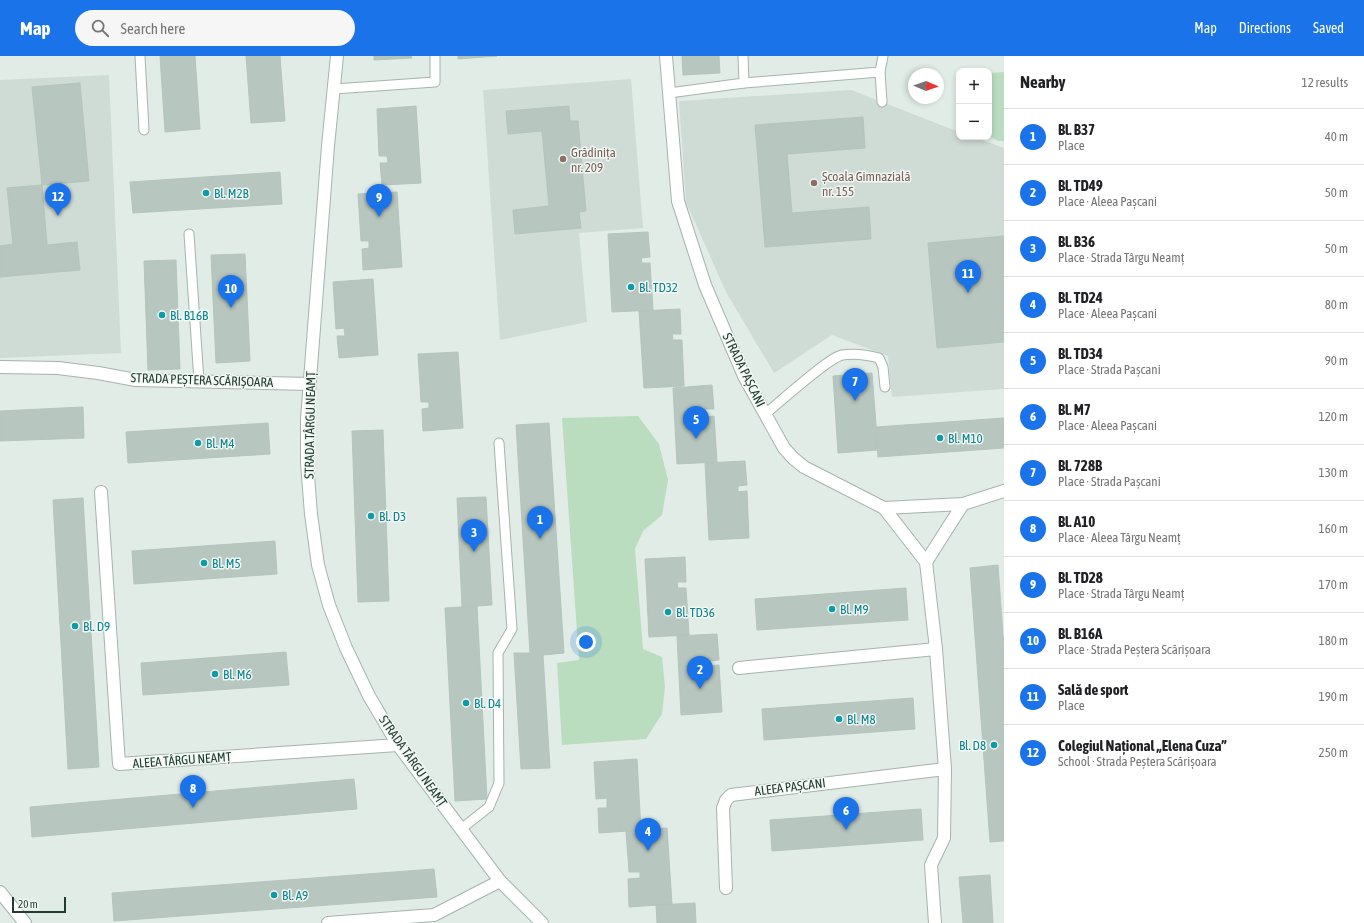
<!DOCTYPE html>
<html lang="en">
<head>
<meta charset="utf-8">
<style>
  body { margin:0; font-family:"Asap Condensed",sans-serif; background:#f6f6f6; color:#202124 }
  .controls { position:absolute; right:12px; top:12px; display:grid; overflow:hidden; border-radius:8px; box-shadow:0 2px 6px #0003 }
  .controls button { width:36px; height:36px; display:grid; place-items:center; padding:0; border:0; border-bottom:1px solid #e0e0e0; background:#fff; color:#202124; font:20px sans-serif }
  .compass { position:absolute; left:908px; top:12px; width:36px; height:36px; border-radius:50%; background:#fff; box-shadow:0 2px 6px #0003; rotate:92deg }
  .scale { position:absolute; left:12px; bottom:10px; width:54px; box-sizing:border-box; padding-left:4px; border:2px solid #223c33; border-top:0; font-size:11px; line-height:14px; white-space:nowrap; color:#223c33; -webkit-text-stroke:3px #f2f8f4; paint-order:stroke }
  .you { position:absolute; left:586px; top:586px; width:14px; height:14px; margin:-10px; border:3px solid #fff; border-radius:50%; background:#1a73e8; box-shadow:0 0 0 6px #1a73e833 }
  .badge { display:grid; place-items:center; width:26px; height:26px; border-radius:50%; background:#1a73e8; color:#fff; font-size:13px; font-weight:700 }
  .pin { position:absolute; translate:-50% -33px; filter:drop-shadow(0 1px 2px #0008) }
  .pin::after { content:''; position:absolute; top:21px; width:14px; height:12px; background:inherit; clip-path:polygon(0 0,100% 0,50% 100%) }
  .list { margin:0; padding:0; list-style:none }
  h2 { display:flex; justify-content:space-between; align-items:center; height:52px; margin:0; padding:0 16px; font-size:17px }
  h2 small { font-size:13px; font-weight:400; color:#757577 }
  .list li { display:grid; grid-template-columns:26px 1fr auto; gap:12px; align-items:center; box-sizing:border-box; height:56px; padding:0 16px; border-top:1px solid #e0e0e0 }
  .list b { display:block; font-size:15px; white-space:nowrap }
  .list p { margin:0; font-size:13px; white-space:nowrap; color:#757577 }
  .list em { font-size:13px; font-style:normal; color:#757577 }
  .icon { flex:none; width:22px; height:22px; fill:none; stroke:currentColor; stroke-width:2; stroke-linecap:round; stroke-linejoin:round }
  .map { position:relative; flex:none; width:1004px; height:867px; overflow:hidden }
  header { display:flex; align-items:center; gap:24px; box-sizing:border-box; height:56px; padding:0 20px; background:#1a73e8; color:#fff }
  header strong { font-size:19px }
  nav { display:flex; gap:22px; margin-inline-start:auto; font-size:14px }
  .search { width:280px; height:36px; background:#f6f6f6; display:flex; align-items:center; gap:10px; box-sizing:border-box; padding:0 14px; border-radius:22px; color:#757577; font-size:15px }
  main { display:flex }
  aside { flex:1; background:#fff }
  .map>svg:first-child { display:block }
</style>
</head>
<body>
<header>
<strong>Map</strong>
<div class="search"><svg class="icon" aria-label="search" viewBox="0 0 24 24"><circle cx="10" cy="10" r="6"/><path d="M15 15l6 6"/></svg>Search here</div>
<nav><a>Map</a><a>Directions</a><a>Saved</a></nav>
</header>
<main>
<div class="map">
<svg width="1004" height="867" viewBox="0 0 1004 867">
  <rect width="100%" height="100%" fill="#e1ece6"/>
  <!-- built -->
  <g fill="#cfdbd5">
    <polygon points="109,19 121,297 0,302 0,24"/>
    <polygon points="631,23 643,172 579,177 587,266 500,284 483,34"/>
    <polygon points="851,34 959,76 959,81 973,81 1004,92 1004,333 892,341 888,300 832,279 774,317 726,236 686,146 679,45"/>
  </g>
  <!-- green -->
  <g fill="#baddc0">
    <polygon points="1004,16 1004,85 998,85 989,80 989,17"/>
    <polygon points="638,360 659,388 668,424 662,459 643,475 635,493 643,593 662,601 665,631 662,658 646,683 562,689 557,607 579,604 562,362"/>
  </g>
  <!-- building -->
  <g fill="#b7c6bf" stroke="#b4c5bc">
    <polygon points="160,0 195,0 200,73 165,76"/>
    <polygon points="246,0 280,0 285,65 251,67"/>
    <polygon points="374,0 411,0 412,2 374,4"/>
    <polygon points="458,0 497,0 458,3"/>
    <polygon points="682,0 719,0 720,17 683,19"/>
    <polygon points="80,27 89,125 42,129 32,31"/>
    <polygon points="416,50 421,127 382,129 380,107 388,107 387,100 379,100 377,53"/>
    <polygon points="569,50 570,65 578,65 586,155 579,156 581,172 515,178 513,154 549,150 542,75 508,78 506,55"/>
    <polygon points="863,61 865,92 787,98 792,157 869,151 871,183 765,191 755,69"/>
    <polygon points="280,116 282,148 133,157 130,126"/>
    <polygon points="42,129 47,189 77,186 80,214 0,221 0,190 13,188 7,132"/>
    <polygon points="397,136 402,211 363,214 362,193 369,192 369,185 361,185 358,138"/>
    <polygon points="648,176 650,201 641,202 642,207 650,207 653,254 612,256 608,178"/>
    <polygon points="1004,180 1004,286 937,292 928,187"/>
    <polygon points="245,198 250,305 216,307 211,199"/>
    <polygon points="176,204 180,313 148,314 144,205"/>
    <polygon points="373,223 378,299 339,302 337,280 345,280 344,272 336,273 333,226"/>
    <polygon points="680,253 681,278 672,278 673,284 682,284 684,330 644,332 639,255"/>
    <polygon points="458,296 463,372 423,375 422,353 429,352 429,346 421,346 418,298"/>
    <polygon points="872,317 878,394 838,397 833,320"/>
    <polygon points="712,329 714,353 705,353 705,361 714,360 717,406 677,408 673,332"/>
    <polygon points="83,351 84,382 0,385 0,355"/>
    <polygon points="1004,362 1004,392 878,401 876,371"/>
    <polygon points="268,367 270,398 128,407 126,376"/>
    <polygon points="549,367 564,597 543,599 550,712 521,713 514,597 530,597 516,369"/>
    <polygon points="383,374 389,545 358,546 352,375"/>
    <polygon points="745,405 747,429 738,430 738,436 747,435 749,482 709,484 705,407"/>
    <polygon points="486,441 492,549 462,551 457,442"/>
    <polygon points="83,442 99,711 68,713 53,444"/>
    <polygon points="275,485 277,518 134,528 132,495"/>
    <polygon points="685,501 686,526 677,526 678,532 686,532 689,579 649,581 645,503"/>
    <polygon points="998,509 1004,593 1004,785 990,786 970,512"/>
    <polygon points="906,532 908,564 757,574 755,543"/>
    <polygon points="477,550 487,743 455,745 445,552"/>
    <polygon points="717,578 719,604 710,605 711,610 719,609 722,656 681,659 677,580"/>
    <polygon points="286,596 289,629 143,639 141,607"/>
    <polygon points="913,642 915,673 764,684 762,653"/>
    <polygon points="637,703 641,774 599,777 598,752 607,752 607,742 596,743 594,706"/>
    <polygon points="354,723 357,753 32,781 30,751"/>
    <polygon points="921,753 923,784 772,795 770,764"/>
    <polygon points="667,772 672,848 629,851 628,823 640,822 640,816 629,816 626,775"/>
    <polygon points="434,813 437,841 114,865 112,837"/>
    <polygon points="990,819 993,867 963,867 959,821"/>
    <polygon points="695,847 696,867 657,867 656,849"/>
  </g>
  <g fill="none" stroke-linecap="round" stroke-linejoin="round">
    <defs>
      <g id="lane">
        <polyline points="140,0 144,74"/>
        <polyline points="743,0 744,27"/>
        <polyline points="880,16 883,0"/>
        <polyline points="334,33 435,26 435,0"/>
        <polyline points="669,37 744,27 880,16 882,46"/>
        <polyline points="189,178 199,325"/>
        <path d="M765 358C779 347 828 302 842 299 854 297 868 299 879 302L883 311 885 331"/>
        <polyline points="461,773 489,751 499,727 498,597 512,573 499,387"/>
      </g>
      <g id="street">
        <polyline points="666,0 678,145 705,229 744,320 784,392 793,402 804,411 884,452 963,448 1004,435"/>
        <polyline points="0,311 58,312 98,317 136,324 310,328"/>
        <polyline points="101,436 119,708 398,689"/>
        <polyline points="884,452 926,506 936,593 945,713 944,782 931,809 935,867"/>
        <polyline points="926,506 963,448"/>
        <polyline points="739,612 936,593"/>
        <polyline points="726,832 723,752 726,744 731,739 945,713"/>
        <polyline points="328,867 434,859 500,825"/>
      </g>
      <g id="secondary">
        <polyline points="337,0 328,90 307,363 307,407 311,458 318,509 329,549 346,592 369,640 398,689 500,825 542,867"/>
        <polyline points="0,836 25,867"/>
      </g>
    </defs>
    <!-- lane casing -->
    <use href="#lane" stroke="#a4b4ad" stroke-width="11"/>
    <!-- street casing -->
    <use href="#street" stroke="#a4b4ad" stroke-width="14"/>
    <!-- secondary casing -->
    <use href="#secondary" stroke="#a0b7ad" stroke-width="14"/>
    <!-- lane -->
    <use href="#lane" stroke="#fff" stroke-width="9"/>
    <!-- street -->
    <use href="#street" stroke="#fff" stroke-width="12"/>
    <!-- secondary -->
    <use href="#secondary" stroke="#fff" stroke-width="12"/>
  </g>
  <!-- markers -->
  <g fill="#8d6e63" stroke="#f2f8f4" stroke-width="1.5">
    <circle cx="563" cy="103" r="4"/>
    <circle cx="814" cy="127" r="4"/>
  </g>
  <g fill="#0f9aa8" stroke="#f2f8f4" stroke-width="1.5">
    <circle cx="206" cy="137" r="4"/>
    <circle cx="631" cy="231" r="4"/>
    <circle cx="162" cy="259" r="4"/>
    <circle cx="940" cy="382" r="4"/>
    <circle cx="198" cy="387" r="4"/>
    <circle cx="371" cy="460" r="4"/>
    <circle cx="204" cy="507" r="4"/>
    <circle cx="832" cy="553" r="4"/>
    <circle cx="668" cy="556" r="4"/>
    <circle cx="75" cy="570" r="4"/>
    <circle cx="215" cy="618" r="4"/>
    <circle cx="466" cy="647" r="4"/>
    <circle cx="839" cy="663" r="4"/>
    <circle cx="994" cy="689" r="4"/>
    <circle cx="274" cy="839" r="4"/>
  </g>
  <g text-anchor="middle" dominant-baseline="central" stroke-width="3" stroke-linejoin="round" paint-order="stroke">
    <!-- education labels -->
    <g font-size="13" fill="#785e54" stroke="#f2f8f4" text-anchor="start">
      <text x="571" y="96">Grădinița<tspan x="571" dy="15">nr. 209</tspan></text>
      <text x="822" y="120">Școala Gimnazială<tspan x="822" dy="15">nr. 155</tspan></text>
    </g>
    <!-- culture labels -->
    <g font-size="13" fill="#0d838f" stroke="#f2f8f4" text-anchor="start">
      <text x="214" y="137">Bl. M2B</text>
      <text x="639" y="231">Bl. TD32</text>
      <text x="170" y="259">Bl. B16B</text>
      <text x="948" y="382">Bl. M10</text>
      <text x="206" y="387">Bl. M4</text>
      <text x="379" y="460">Bl. D3</text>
      <text x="212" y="507">Bl. M5</text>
      <text x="840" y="553">Bl. M9</text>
      <text x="676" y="556">Bl. TD36</text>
      <text x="83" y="570">Bl. D9</text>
      <text x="223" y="618">Bl. M6</text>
      <text x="474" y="647">Bl. D4</text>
      <text x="847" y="663">Bl. M8</text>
      <text x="986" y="689" text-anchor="end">Bl. D8</text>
      <text x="282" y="839">Bl. A9</text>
    </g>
    <!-- street labels -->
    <g font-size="13" fill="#223c33" stroke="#f2f8f4">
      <text transform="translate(744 314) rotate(64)">STRADA PAȘCANI</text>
      <text transform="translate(202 324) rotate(2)">STRADA PEȘTERA SCĂRIȘOARA</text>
      <text transform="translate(310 369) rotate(-89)">STRADA TÂRGU NEAMȚ</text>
      <text transform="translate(182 704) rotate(-4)">ALEEA TÂRGU NEAMȚ</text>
      <text transform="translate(413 705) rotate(55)">STRADA TÂRGU NEAMȚ</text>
      <text transform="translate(790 731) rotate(-7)">ALEEA PAȘCANI</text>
    </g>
  </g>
</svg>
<div class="controls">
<button>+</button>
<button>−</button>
</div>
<svg class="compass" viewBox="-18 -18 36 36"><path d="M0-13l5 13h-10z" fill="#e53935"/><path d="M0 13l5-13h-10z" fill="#757577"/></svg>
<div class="scale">20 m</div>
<div class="you"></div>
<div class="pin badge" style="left:540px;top:483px">1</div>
<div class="pin badge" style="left:700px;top:633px">2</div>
<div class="pin badge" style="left:474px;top:496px">3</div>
<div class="pin badge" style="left:648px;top:795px">4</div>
<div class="pin badge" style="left:696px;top:383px">5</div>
<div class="pin badge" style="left:846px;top:774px">6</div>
<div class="pin badge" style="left:855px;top:345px">7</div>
<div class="pin badge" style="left:193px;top:752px">8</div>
<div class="pin badge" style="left:379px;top:161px">9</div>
<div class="pin badge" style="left:231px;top:252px">10</div>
<div class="pin badge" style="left:968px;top:237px">11</div>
<div class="pin badge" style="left:58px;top:160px">12</div>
</div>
<aside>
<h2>Nearby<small>12 results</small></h2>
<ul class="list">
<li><span class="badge">1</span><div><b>Bl. B37</b><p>Place</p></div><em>40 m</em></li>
<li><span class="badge">2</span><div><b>Bl. TD49</b><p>Place · Aleea Pașcani</p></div><em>50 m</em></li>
<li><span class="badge">3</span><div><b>Bl. B36</b><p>Place · Strada Târgu Neamț</p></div><em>50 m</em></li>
<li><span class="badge">4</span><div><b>Bl. TD24</b><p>Place · Aleea Pașcani</p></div><em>80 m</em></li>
<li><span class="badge">5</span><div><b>Bl. TD34</b><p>Place · Strada Pașcani</p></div><em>90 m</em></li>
<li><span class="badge">6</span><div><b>Bl. M7</b><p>Place · Aleea Pașcani</p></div><em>120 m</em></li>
<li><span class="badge">7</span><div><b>Bl. 728B</b><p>Place · Strada Pașcani</p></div><em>130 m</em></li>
<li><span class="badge">8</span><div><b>Bl. A10</b><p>Place · Aleea Târgu Neamț</p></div><em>160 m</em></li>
<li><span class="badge">9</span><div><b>Bl. TD28</b><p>Place · Strada Târgu Neamț</p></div><em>170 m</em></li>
<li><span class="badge">10</span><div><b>Bl. B16A</b><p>Place · Strada Peștera Scărișoara</p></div><em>180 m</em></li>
<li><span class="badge">11</span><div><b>Sală de sport</b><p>Place</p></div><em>190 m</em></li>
<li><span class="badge">12</span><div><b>Colegiul Național „Elena Cuza”</b><p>School · Strada Peștera Scărișoara</p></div><em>250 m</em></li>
</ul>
</aside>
</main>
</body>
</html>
